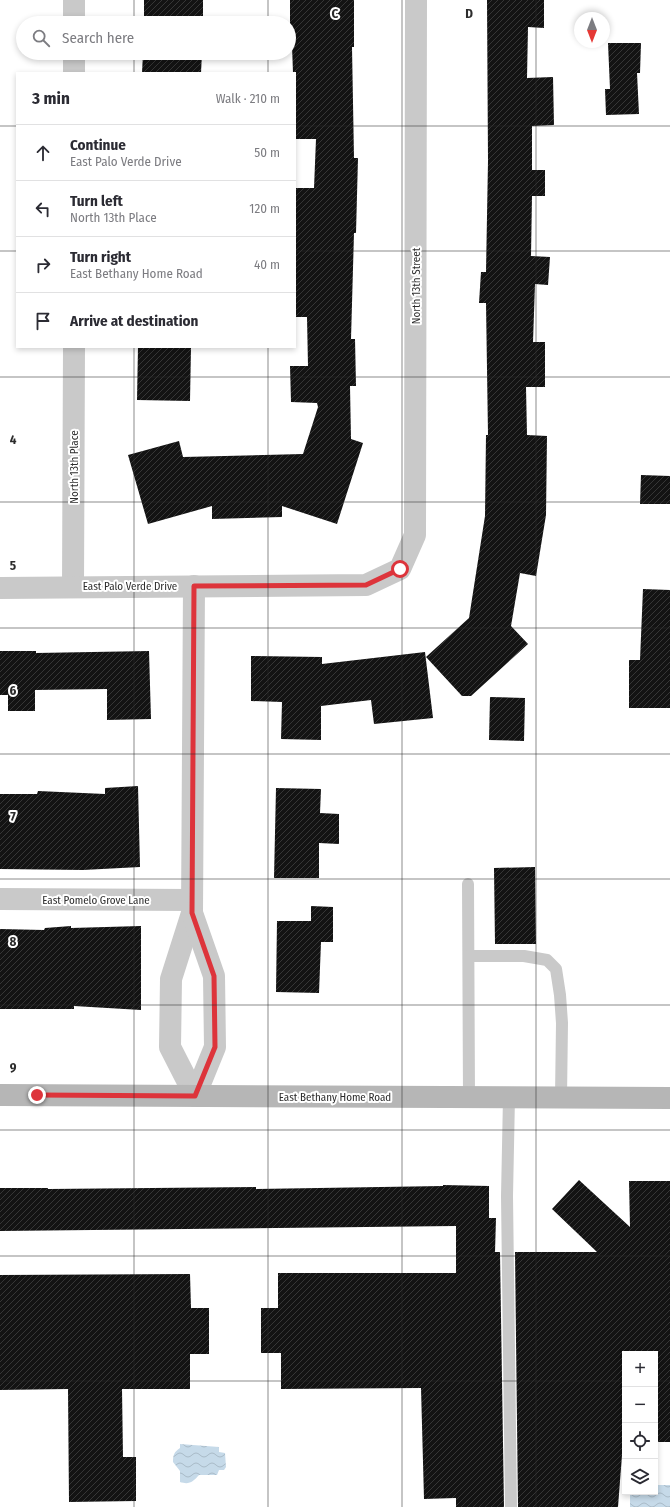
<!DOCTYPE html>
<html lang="en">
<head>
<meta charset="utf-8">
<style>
  body { margin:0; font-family:"Fira Sans Condensed",sans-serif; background:#f7f7f7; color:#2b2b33 }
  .controls { position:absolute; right:12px; bottom:12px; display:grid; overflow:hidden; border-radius:0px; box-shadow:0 2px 6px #0003 }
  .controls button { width:36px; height:36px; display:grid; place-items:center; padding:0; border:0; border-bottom:1px solid #e1e1e2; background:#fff; color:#2b2b33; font:20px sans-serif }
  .compass { position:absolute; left:574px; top:12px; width:36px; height:36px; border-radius:50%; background:#fff; box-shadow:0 2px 6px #0003; rotate:180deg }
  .stop { position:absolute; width:12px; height:12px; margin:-9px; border:3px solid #dd343b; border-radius:50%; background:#fff }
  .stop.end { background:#dd343b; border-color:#fff; box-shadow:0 1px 4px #0008 }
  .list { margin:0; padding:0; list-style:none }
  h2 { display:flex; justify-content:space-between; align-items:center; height:52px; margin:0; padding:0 16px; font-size:17px }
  h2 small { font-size:13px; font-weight:400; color:#7c7c81 }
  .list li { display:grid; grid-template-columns:26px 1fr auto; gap:12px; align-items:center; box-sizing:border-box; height:56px; padding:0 16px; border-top:1px solid #e1e1e2 }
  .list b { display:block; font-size:15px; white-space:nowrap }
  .list p { margin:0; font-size:13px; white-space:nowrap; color:#7c7c81 }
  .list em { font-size:13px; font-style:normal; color:#7c7c81 }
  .icon { flex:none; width:22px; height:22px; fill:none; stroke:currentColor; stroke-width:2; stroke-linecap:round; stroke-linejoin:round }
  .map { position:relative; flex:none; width:670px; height:1507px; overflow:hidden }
  .search { position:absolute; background:#fff; box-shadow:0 2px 6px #0003; left:16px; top:16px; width:280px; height:44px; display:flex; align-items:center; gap:10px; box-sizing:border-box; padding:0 14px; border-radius:22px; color:#7c7c81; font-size:15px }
  .panel { position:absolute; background:#fff; box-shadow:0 2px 6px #0003; left:16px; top:72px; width:280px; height:276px; border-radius:0px }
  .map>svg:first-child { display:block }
</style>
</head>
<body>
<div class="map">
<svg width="670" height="1507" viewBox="0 0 670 1507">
  <defs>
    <pattern id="water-waves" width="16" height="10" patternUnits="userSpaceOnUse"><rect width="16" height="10" fill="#c6dae9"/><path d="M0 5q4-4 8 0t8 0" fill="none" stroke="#aabbc8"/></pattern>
    <pattern id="building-hatch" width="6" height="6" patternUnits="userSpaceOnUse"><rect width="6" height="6" fill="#131313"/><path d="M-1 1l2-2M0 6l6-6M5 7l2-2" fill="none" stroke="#363636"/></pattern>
  </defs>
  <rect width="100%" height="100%" fill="#fff"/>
  <!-- water -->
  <g fill="url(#water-waves)">
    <path d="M180 1444 219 1447V1452L225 1453 226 1467 224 1470H219L217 1475H199C193 1482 189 1485 180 1482V1471L173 1462C173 1455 174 1452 180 1448Z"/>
    <polygon points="655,1485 670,1485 670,1507 630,1507 630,1492 655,1492"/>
  </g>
  <!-- building -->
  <g fill="url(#building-hatch)">
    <rect x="144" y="0" width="59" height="23"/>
    <polygon points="290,0 354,0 354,47 352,47 354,158 358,158 356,233 354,233 351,339 355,339 356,386 350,386 351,439 363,443 337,524 282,506 282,517 212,519 212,506 148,524 128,455 179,441 183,457 303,454 318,407 317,403 291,402 290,366 308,366 307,317 295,317 295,188 314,188 316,139 295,139 295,73 293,73 292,46 290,46"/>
    <polygon points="487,0 544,0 544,28 528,27 527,78 553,77 554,125 532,126 532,170 545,170 545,196 532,196 531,256 550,257 548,285 535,284 533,342 545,342 545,387 526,387 527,435 547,436 546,515 536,576 520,573 511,626 528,644 471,696 462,696 426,657 469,618 485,516 486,435 488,435 486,303 479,303 481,272 486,272 488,161"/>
    <polygon points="608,43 641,43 640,73 637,73 639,114 606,115 605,89 610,89"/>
    <polygon points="143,53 202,53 201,73 142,73"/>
    <polygon points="138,347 191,347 190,401 137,400"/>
    <polygon points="641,475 670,476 670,504 640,504"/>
    <polygon points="643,589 670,590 670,708 629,708 629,660 640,660"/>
    <polygon points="0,651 36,651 36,653 149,651 151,719 107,720 107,689 35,690 35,711 8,711 8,695 0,695"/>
    <polygon points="425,652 433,718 374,724 371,700 321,706 321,740 281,739 282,702 251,701 251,656 322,657 322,664"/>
    <polygon points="490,697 525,698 524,741 489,740"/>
    <polygon points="138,786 140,867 83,870 0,869 0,794 37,794 38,791 105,794 105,788"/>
    <polygon points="276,788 321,789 320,813 339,814 339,844 319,843 319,878 274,878"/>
    <polygon points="535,867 536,944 495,944 494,868"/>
    <polygon points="311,906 333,907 333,942 321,942 319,993 276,992 277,921 311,921"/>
    <polygon points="71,926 71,928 141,926 141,1010 74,1006 74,1009 0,1009 0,929 44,930 45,928"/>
    <polygon points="579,1180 630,1227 629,1181 670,1181 670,1442 655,1442 655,1354 625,1354 625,1442 623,1442 618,1507 518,1507 515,1252 597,1252 552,1209"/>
    <polygon points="443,1185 489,1186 489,1218 496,1218 495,1252 500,1252 504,1507 456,1507 456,1498 424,1499 421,1388 281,1389 281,1353 261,1353 261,1308 278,1308 278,1273 456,1273 456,1226 0,1231 0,1188 48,1188 48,1189 256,1187 256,1189 443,1186"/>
    <polygon points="190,1274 191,1308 209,1308 209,1354 190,1354 190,1389 122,1389 123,1457 136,1457 136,1501 69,1502 68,1389 0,1390 0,1275"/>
  </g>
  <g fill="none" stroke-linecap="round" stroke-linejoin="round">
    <!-- lane -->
    <g stroke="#c9c9c9" stroke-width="12">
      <polyline points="468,884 469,1097"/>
      <polyline points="469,956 524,956 547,960 556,969 560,995 562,1023 561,1097"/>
      <polyline points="509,1097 507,1196 511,1507"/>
    </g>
    <!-- street -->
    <g stroke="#c9c9c9" stroke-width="22">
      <polyline points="74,23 74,0"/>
      <polyline points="74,73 74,53"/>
      <polyline points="194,586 192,913 171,979 170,1047 195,1096"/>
      <polyline points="73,587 74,347"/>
      <polyline points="0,588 366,585 400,569 415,535 416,0"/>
      <polyline points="0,899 192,900"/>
      <polyline points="192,913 214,976 215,1047 195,1096"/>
    </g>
    <!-- secondary -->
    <polyline stroke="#b6b6b6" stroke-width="22" points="0,1095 670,1098"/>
  </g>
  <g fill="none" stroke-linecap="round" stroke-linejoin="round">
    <!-- route -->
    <polyline stroke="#dd343b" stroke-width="5" points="37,1095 195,1096 215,1047 214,976 192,913 194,586 366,585 400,569"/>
  </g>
  <!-- grid -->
  <path fill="none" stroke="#2c2c2c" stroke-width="1" stroke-opacity="0.55" d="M134 0V23M268 0V23M402 0V1507M536 0V1507M134 53V73M268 53V73M0 126H17M295 126H670M0 251H17M295 251H670M134 347V1507M268 347V1507M0 377H670M0 502H670M0 628H670M0 754H670M0 879H670M0 1005H670M0 1130H670M0 1256H670M0 1381H625M655 1381H670"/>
  <g text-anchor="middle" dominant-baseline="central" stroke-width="4" stroke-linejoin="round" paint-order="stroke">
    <!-- street labels -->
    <g font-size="11" fill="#2c2c2c" stroke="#fff">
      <text transform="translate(416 286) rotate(-90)">North 13th Street</text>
      <text transform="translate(74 467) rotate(-90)">North 13th Place</text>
      <text x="130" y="586">East Palo Verde Drive</text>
      <text x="96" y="900">East Pomelo Grove Lane</text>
      <text x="335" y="1097">East Bethany Home Road</text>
    </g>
  </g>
  <g font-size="13" text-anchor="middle" font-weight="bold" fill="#2c2c2c" stroke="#fff" stroke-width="4" stroke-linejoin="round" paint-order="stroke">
    <text x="335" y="18">C</text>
    <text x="469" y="18">D</text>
    <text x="13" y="444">4</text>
    <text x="13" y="570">5</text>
    <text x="13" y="695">6</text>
    <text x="13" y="821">7</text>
    <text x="13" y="946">8</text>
    <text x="13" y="1072">9</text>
  </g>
</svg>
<div class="controls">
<button>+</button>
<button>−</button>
<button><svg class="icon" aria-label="locate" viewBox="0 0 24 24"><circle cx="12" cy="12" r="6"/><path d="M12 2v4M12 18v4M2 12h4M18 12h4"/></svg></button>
<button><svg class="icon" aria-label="layers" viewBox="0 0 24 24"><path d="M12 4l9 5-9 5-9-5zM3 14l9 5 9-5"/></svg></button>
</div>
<svg class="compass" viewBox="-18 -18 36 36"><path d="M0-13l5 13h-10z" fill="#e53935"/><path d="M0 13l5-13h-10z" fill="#7c7c81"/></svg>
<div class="stop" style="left:400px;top:569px"></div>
<div class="stop end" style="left:37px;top:1095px"></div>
<div class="search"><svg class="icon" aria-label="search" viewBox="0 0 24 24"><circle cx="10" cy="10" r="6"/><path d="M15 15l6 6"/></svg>Search here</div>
<section class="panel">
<h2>3 min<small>Walk · 210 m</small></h2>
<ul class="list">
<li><svg class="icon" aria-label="ahead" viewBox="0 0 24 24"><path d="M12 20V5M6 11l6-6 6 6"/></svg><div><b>Continue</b><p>East Palo Verde Drive</p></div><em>50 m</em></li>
<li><svg class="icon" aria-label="left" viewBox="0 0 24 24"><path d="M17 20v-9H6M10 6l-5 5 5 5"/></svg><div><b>Turn left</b><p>North 13th Place</p></div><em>120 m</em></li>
<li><svg class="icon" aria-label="right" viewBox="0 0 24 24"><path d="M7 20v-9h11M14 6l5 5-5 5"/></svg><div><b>Turn right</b><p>East Bethany Home Road</p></div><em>40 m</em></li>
<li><svg class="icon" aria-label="arrive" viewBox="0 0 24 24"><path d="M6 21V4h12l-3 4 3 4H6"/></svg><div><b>Arrive at destination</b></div></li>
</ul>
</section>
</div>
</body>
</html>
